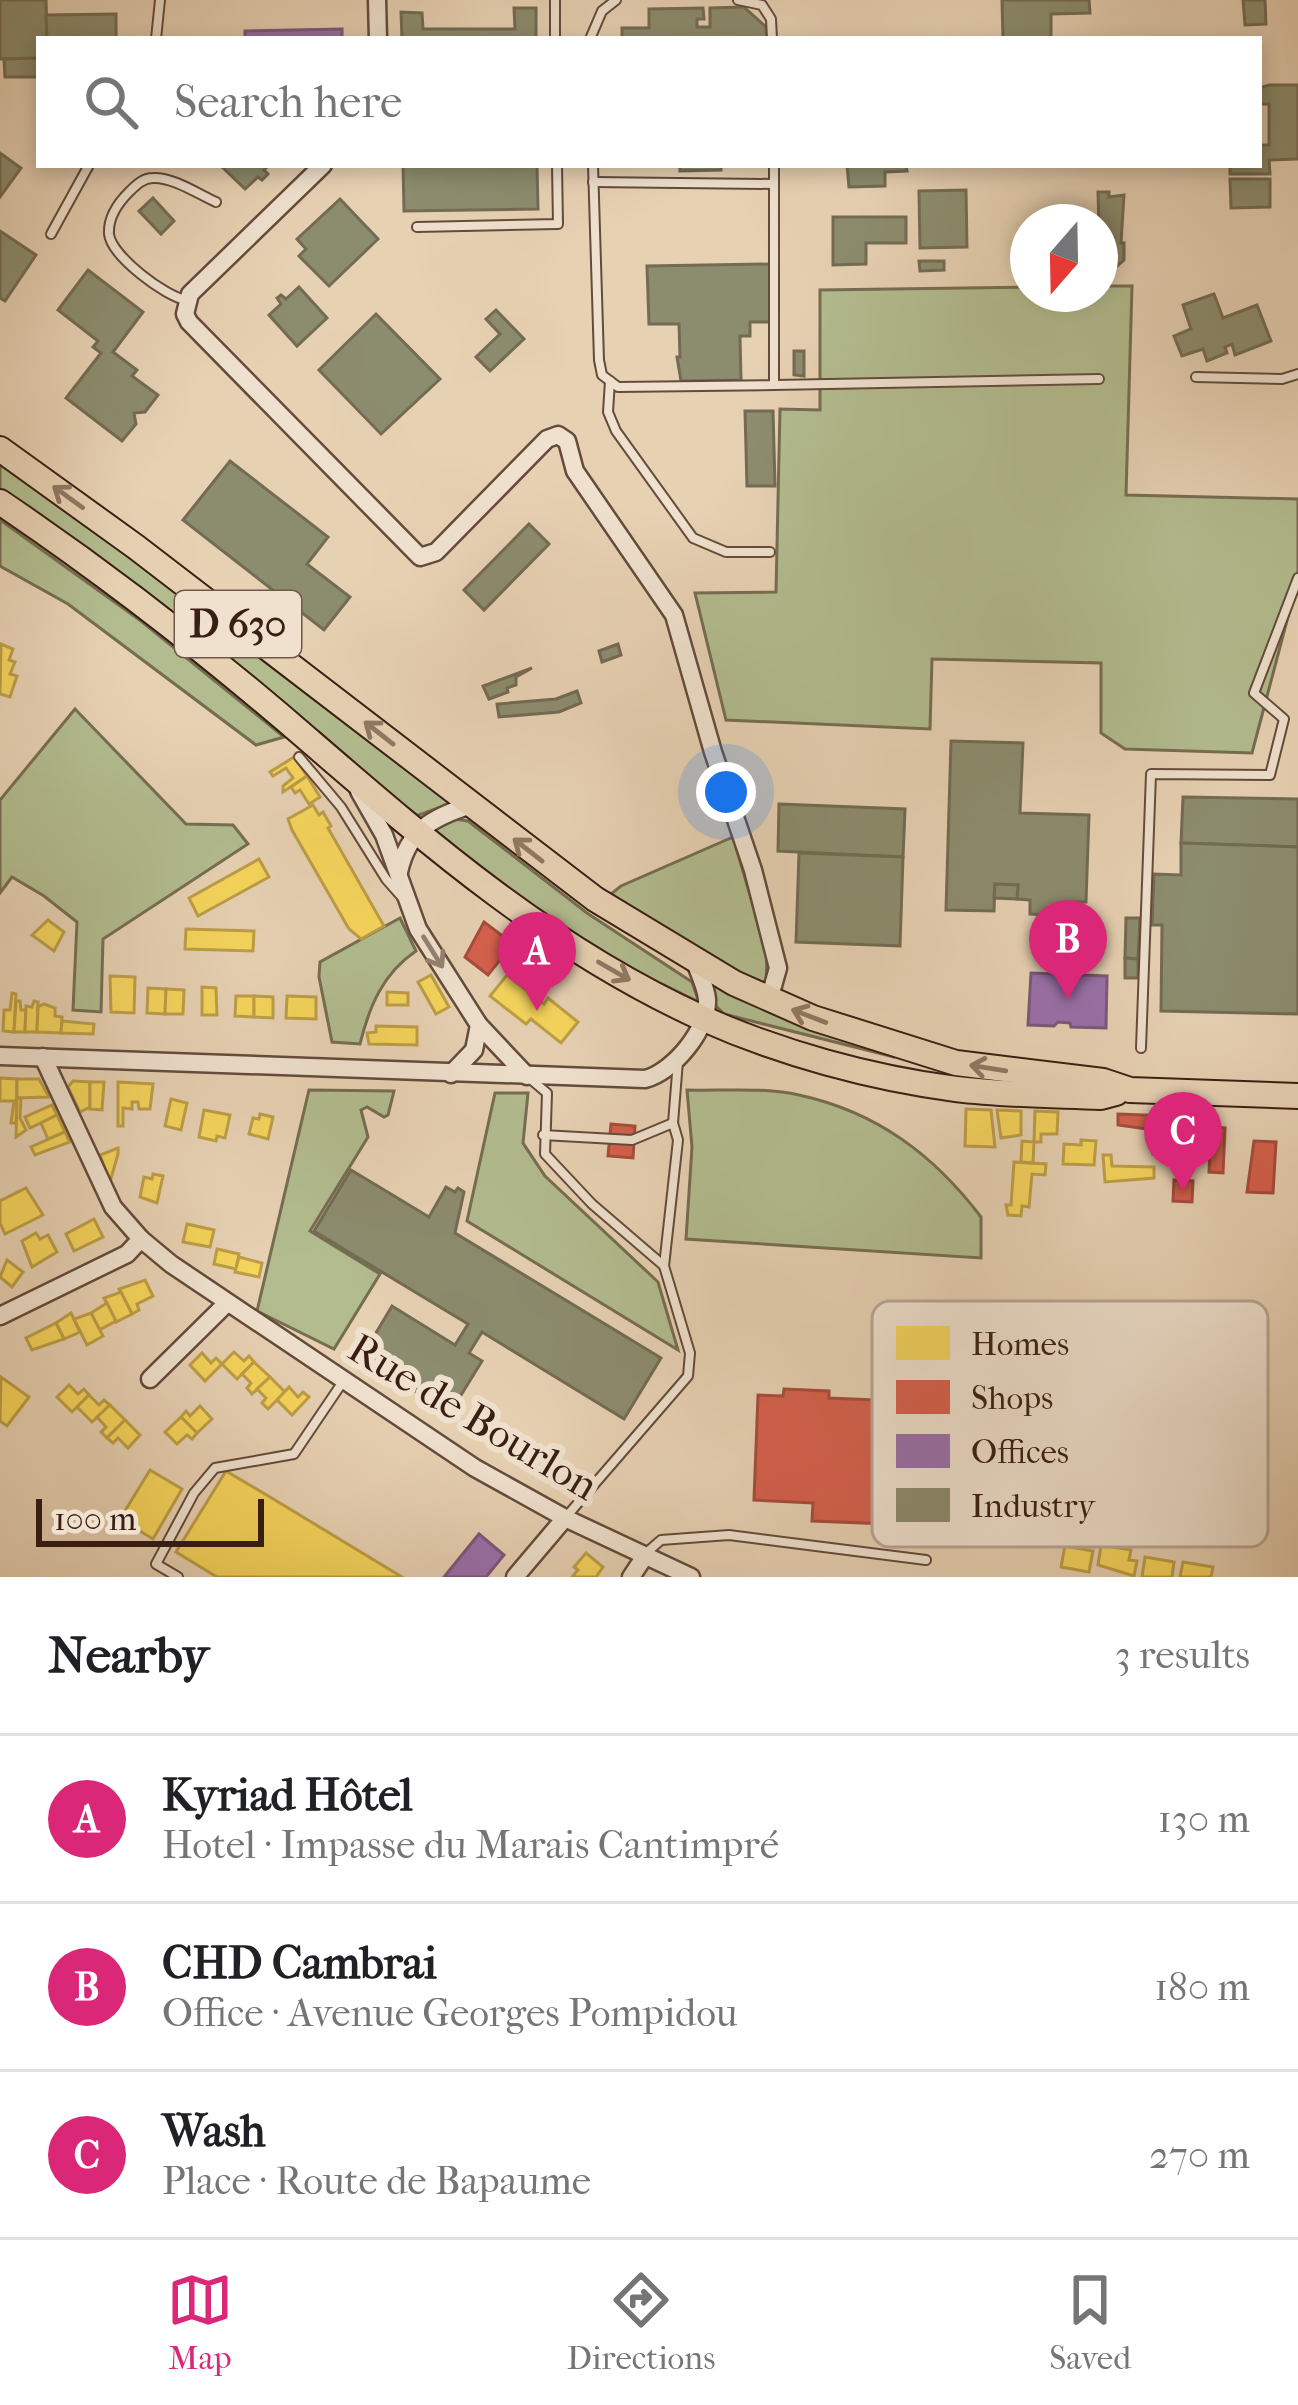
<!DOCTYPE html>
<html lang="en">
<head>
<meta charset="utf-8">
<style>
  body { margin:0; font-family:"IM FELL French Canon",serif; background:#f2f2f2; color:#202124 }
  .compass { position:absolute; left:1010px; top:204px; width:108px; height:108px; border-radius:50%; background:#fff; box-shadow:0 6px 18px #0003; rotate:200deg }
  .scale { position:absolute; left:36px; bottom:30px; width:228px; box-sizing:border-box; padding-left:12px; border:6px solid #391e13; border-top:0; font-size:33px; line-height:42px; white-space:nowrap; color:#391e13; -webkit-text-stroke:9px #efe1ce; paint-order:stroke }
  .you { position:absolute; left:726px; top:792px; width:42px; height:42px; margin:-30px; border:9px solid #fff; border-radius:50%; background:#1a73e8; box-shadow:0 0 0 18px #1a73e833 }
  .badge { display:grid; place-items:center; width:78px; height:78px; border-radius:50%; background:#db2777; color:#fff; font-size:39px; font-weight:700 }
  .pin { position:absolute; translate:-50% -99px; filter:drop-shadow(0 3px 6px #0008) }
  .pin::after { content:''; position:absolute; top:63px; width:42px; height:36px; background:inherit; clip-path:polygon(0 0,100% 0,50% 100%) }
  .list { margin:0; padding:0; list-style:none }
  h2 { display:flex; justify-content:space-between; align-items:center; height:156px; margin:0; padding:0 48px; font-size:51px }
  h2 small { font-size:39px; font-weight:400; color:#757577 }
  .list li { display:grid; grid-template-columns:78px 1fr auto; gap:36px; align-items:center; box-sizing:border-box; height:168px; padding:0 48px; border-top:3px solid #e0e0e0 }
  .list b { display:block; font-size:45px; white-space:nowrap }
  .list p { margin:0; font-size:39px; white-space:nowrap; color:#757577 }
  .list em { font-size:39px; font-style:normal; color:#757577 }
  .icon { flex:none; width:66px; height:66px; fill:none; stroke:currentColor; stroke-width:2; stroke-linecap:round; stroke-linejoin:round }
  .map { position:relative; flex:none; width:1298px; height:1577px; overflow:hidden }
  .search { position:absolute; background:#fff; box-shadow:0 6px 18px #0003; left:36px; right:36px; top:36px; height:132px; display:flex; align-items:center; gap:30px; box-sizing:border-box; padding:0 42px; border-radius:0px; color:#757577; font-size:45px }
  .sheet { height:660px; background:#fff }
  nav { display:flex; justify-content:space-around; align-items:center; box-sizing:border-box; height:168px; border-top:3px solid #e0e0e0; background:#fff; font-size:33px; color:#757577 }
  nav a { display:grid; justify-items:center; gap:6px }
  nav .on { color:#db2777 }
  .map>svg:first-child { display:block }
</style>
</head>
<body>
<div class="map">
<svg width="1298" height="1577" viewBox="0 0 1298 1577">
  <rect width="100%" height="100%" fill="#e7d1b3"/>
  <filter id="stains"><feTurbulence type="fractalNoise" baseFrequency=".00167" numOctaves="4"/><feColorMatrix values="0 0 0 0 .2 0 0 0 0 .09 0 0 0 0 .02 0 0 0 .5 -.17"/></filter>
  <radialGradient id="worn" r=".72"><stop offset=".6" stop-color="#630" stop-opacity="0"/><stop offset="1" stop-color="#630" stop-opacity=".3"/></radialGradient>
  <!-- green -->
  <g fill="#b2bc8f" stroke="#766d51" stroke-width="3">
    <polygon points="1100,286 1132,286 1126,495 1298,499 1298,579 1252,753 1125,749 1101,733 1101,663 932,659 930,729 726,720 695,593 776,592 780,409 820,410 820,290 1028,287 1028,294 1100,294"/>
    <polygon points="0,460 58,499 452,803 416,816 0,493"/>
    <polygon points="0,520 141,621 284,737 256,745 68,604 0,566"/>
    <polygon points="75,709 186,824 233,825 248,844 103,939 101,1012 73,1010 77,922 44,896 12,877 0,893 0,800"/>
    <polygon points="448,818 468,821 587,913 692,982 699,1002 610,959 532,913 428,828"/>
    <polygon points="733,837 767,953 766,985 685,947 611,894 621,886"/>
    <path d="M400 918 416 951C383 973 369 1007 360 1044L332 1042 319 977 320 962Z"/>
    <polygon points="709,980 895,1055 894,1057 724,1014 716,1006"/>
    <polygon points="309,1090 394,1091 388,1115 384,1117 367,1107 361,1110 368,1137 310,1231 380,1274 334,1349 257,1311"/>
    <path d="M687 1090C722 1091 764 1087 799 1095 877 1112 934 1155 981 1217V1258L686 1239 692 1147Z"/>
    <polygon points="495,1093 528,1093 523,1143 545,1176 658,1282 678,1350 467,1221"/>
  </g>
  <!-- homes -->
  <g fill="#f6d55c" stroke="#bd9e46" stroke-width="3">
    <polygon points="1,644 13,649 9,660 15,662 10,674 17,676 10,697 0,694"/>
    <polygon points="294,757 307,776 283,792 283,786 293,778 286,768 273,776 270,772"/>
    <polygon points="307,776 320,797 309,804 300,790 295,793 291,787"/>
    <polygon points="313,805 319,815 323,812 331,826 328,828 384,926 361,939 349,929 292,830 288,819"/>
    <polygon points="259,859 269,877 198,916 189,898"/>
    <polygon points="48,920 64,932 54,951 32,935"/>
    <polygon points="186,929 254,931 253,951 185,949"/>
    <polygon points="431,975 449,1007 436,1014 418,982"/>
    <polygon points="507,975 544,1004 548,998 578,1022 561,1043 531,1019 526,1024 490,996"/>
    <polygon points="110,976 135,977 134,1013 111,1012"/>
    <polygon points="202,987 216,988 217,1015 202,1015"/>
    <polygon points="148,988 166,989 165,1014 147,1013"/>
    <polygon points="166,989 184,990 183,1014 165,1014"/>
    <polygon points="387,992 408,993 408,1005 387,1005"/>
    <polygon points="12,993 16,994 14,1032 3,1031 4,1010 10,1010"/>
    <polygon points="236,996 254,996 254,1017 235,1016"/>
    <polygon points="254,996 273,997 273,1018 254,1017"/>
    <polygon points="287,996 316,997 316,1019 286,1018"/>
    <polygon points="16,1001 20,1001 21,1010 26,1010 25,1032 14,1032"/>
    <polygon points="34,1001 38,1002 37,1032 25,1032 26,1006 32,1007"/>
    <polygon points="44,1004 55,1008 55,1016 62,1017 61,1033 37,1032 38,1007"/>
    <polygon points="62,1021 94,1024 93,1034 61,1033"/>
    <polygon points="376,1026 417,1027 417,1045 369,1044 367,1033 376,1032"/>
    <polygon points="0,1078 17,1079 16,1123 11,1123 14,1101 0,1101"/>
    <polygon points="17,1079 39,1079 49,1097 17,1098"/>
    <polygon points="73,1081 90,1082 90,1107 80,1112 68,1087"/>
    <polygon points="90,1082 104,1082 102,1110 90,1109"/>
    <polygon points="118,1082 153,1084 150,1109 139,1109 138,1102 132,1102 132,1109 123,1108 123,1126 118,1126"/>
    <polygon points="17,1098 21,1098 20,1118 26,1130 16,1137"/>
    <polygon points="171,1099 187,1103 181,1130 165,1126"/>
    <polygon points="52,1105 57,1115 30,1128 25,1117"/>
    <polygon points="966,1109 991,1110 995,1147 965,1146"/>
    <polygon points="204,1110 230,1115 225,1138 217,1136 216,1141 199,1137"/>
    <polygon points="997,1110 1021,1111 1021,1135 1001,1138"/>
    <polygon points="1035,1111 1058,1112 1057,1134 1041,1134 1041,1142 1034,1142"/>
    <polygon points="260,1114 273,1117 268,1139 249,1134 253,1118 259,1119"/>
    <polygon points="57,1115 65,1132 48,1139 41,1123"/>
    <polygon points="65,1132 70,1142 35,1155 31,1147"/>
    <polygon points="1081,1140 1096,1141 1094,1165 1063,1164 1064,1144 1081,1145"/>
    <polygon points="1022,1141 1034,1142 1033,1163 1021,1162"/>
    <polygon points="118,1148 118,1154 110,1182 100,1155"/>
    <polygon points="1103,1155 1111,1155 1112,1166 1154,1167 1154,1178 1105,1182"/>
    <polygon points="1014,1162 1046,1164 1045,1175 1032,1174 1029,1207 1022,1206 1021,1216 1008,1215 1006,1205 1011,1205"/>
    <polygon points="153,1174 163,1176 157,1203 140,1197 144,1177 152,1179"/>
    <polygon points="26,1188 43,1215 5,1234 0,1223 0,1201"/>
    <polygon points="94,1219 103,1237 74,1251 66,1234"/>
    <polygon points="187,1224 214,1230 210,1247 183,1242"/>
    <polygon points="36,1233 40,1239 48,1235 57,1252 32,1267 22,1241"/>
    <polygon points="217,1249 239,1254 236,1269 214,1264"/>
    <polygon points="239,1257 262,1263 259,1277 235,1272"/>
    <polygon points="7,1260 23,1272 12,1287 0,1277"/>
    <polygon points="145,1280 153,1296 137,1304 139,1310 132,1314 119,1289"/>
    <polygon points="121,1292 132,1314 116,1322 104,1298"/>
    <polygon points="107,1303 116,1321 99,1330 91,1313"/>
    <polygon points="71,1313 80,1332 64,1339 56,1323"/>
    <polygon points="91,1313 103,1336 87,1345 74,1319"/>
    <polygon points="56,1323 64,1339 32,1350 26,1338"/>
    <polygon points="234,1352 244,1361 249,1356 254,1362 237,1379 222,1364"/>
    <polygon points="202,1353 211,1363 216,1358 222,1364 205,1381 190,1365"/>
    <polygon points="254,1362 270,1377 252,1394 247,1388 251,1383 242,1374"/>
    <polygon points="1,1377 29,1397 7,1426 0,1421"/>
    <polygon points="270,1377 285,1392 268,1409 262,1403 266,1398 257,1389"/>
    <polygon points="69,1385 78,1394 84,1389 89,1395 72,1412 57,1397"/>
    <polygon points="289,1387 298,1397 303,1392 309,1397 292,1415 277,1400"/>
    <polygon points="89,1395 99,1405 104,1400 110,1405 92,1422 77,1407"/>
    <polygon points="110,1405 125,1420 107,1438 101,1432 106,1427 97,1417"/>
    <polygon points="200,1406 212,1419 197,1433 181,1417 186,1411 190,1416"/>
    <polygon points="181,1417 197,1433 192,1439 187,1435 177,1444 165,1432"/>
    <polygon points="125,1420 140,1435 128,1448 118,1438 113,1443 107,1438"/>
    <polygon points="150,1470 182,1489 153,1539 120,1519"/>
    <polygon points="226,1471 275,1500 402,1577 217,1577 176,1552"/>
    <polygon points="1101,1545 1131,1550 1129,1560 1137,1561 1134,1576 1098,1565"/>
    <polygon points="1065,1546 1093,1551 1089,1572 1061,1567"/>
    <polygon points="586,1553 603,1567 596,1577 572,1577 578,1570 574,1567"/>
    <polygon points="1145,1557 1174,1562 1172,1577 1142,1577"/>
    <polygon points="1183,1562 1213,1567 1211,1577 1180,1577"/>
  </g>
  <!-- shops -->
  <g fill="#d6604d" stroke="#a74c3c" stroke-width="3">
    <polygon points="484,922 513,944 488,975 465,957"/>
    <polygon points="1118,1114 1167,1116 1165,1155 1153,1154 1154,1130 1118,1125"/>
    <polygon points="611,1124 635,1126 633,1158 608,1156"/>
    <polygon points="1211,1127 1225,1128 1223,1173 1209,1172"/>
    <polygon points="1254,1141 1276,1142 1273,1193 1247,1192"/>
    <polygon points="1174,1180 1193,1181 1192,1202 1173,1201"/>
    <polygon points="784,1389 829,1391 829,1398 945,1403 940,1526 812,1521 813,1503 754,1500 758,1395 783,1396"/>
  </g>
  <!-- offices -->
  <g fill="#9970ab" stroke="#7c577d" stroke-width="3">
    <polygon points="342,29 342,39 245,39 245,31"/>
    <polygon points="1031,973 1107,976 1106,1028 1071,1027 1070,1023 1058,1022 1054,1026 1028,1025"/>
    <polygon points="479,1534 504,1555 486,1577 444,1577"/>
  </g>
  <!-- industry -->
  <g fill="#8c8c6e" stroke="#736b53" stroke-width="3">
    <polygon points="0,0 46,0 47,39 39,39 39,58 0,59"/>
    <polygon points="1002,0 1089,0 1090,13 1051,14 1051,39 1003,39"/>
    <polygon points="1265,0 1266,24 1245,25 1243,0"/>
    <polygon points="744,7 766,27 767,39 622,39 622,28 649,28 649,9 703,8 704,19 697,19 697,27 710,27 710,8"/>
    <polygon points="514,8 536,8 536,39 402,39 401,12 422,13 423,29 515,29"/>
    <polygon points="116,14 116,39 47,39 46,15"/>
    <polygon points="39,58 39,77 5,77 4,59"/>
    <polygon points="1269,85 1298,85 1298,159 1269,160 1270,174 1230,174 1230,165 1259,165 1259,145 1269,145 1269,104 1259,104 1259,88"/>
    <polygon points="0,153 21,168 0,197"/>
    <polygon points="220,165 269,165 264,170 268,174 262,180 258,177 245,189"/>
    <polygon points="403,165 537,165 538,209 404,211"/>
    <polygon points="680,165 721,165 721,170 680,171"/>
    <polygon points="847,165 906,165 907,171 885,172 885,186 849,187"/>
    <polygon points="1230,179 1270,179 1270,207 1231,208"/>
    <polygon points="966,190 967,247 920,248 919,191"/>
    <polygon points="1098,192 1109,192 1109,197 1124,195 1121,243 1124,243 1124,260 1116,267 1110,264 1110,269 1100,269"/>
    <polygon points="153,198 174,221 161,234 139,211"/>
    <polygon points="340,199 378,239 329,286 299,256 306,249 297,239"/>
    <polygon points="833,217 906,217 906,243 866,243 866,264 833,265"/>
    <polygon points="0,231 36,255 5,301 0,298"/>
    <polygon points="919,261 944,261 944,270 920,271"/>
    <polygon points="770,264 770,322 750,322 750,336 740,336 741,380 681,381 677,357 680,357 679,324 649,324 647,266"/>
    <polygon points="88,270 143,312 113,352 137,370 132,376 158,395 145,412 134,413 136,424 122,441 66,398 101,353 93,347 98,341 58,310"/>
    <polygon points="299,287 327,318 297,346 269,315 281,304 277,298 281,295 286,299"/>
    <polygon points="1214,294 1223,318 1257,305 1271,341 1235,355 1232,344 1225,347 1227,353 1207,361 1203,349 1182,356 1174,336 1191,329 1183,305"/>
    <polygon points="496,310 524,339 490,371 476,357 500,334 486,319"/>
    <polygon points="376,314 440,379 381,434 319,370"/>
    <polygon points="794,351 804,351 804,376 794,375"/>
    <polygon points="745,411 773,411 775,486 747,486"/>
    <polygon points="230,461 328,537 307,564 350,597 324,630 183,520"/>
    <polygon points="529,524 549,544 484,610 464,590"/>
    <polygon points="618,644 621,655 602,662 599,651"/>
    <polygon points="532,668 516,677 516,685 507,688 508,692 489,699 483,686"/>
    <polygon points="577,691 581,703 559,712 499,717 497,704 556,699"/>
    <polygon points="951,741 1023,743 1020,813 1089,815 1086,902 1073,902 1072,916 1030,914 1030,900 1017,899 1018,885 995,884 994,911 946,910"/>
    <polygon points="1183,797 1298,799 1298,847 1181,843"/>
    <polygon points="779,804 905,809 903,857 778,851"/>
    <polygon points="1181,843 1298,847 1298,1014 1161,1011 1162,925 1152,925 1154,874 1181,875"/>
    <polygon points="799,853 903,857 900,946 796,942"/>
    <polygon points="995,884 1018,885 1017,899 994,898"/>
    <polygon points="1126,918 1140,918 1138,959 1125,958"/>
    <polygon points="1125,958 1138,959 1138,978 1125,978"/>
    <polygon points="351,1170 429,1217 446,1187 455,1192 458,1188 464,1192 455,1233 661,1358 624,1419 482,1332 469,1353 482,1361 450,1413 361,1358 392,1306 455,1345 468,1324 314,1231"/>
  </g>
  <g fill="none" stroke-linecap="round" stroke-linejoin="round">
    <defs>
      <g id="service">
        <polyline points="555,0 555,39"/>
        <polyline points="738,0 762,5 771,19 772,39"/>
        <polyline points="156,39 160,0"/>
        <polyline points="590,39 602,11 616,0"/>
        <polyline points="593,165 599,360 602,375 618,387 774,385 774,165"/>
        <polyline points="593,182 774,184"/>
        <polyline points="417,227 558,224 557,165"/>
        <polyline points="51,234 89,165"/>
        <path d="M186 300C166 297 111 256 109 234 108 218 118 203 129 192 136 185 143 178 153 178 173 177 198 194 216 202"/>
        <polyline points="1196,377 1282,379 1298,374"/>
        <polyline points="610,381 608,412 616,431 693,538 726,552 770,552"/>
        <polyline points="774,385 1099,379"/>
        <polyline points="299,757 341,807 386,879 401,896"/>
        <polyline points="1141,1048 1151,774 1270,775 1284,719 1254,693 1298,578"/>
        <polyline points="528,1077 547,1093 545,1154 592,1204 663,1265"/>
        <polyline points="543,1135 632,1140 673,1123"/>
        <polyline points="566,1517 688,1376 690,1353 664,1266 678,1140 673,1123 678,1061"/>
        <polyline points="645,1554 661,1540 729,1535 926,1560"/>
        <polyline points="178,1577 156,1564 194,1493 215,1468 294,1454 342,1383"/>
      </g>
      <g id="minor">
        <polyline points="377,0 378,39"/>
        <polyline points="323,165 190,294 185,314 189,322 420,557 436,552 547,439 558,435 567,441 575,471 674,615 713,752 753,870 778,968 769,1000"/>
        <polyline points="359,791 384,835 418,929 479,1025 527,1076"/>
        <path d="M399 872C408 830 433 817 471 805"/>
        <path d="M0 1056 645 1079C673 1072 709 1029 707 999 706 987 699 973 695 962"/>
        <polyline points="43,1057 113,1207 141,1239 171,1264 475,1468 565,1518 691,1577"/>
        <polyline points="451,1074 474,1050 479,1025"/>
        <polyline points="0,1316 127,1254 141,1239"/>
        <polyline points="150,1379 226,1304"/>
        <polyline points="515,1577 565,1518"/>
        <polyline points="631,1577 645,1556"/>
      </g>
      <g id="primary">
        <polyline points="0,449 136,547 595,899 734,983 813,1018 956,1063 1103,1081 1130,1090 1298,1096"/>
        <path d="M0 502C108 575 212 656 310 741 434 848 551 949 702 1018 780 1053 871 1078 956 1089 1004 1095 1053 1095 1101 1097L1116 1093"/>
      </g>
    </defs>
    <!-- service casing -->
    <use href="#service" stroke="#644b3b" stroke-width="12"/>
    <!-- minor casing -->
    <use href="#minor" stroke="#644b3b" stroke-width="21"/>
    <!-- primary casing -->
    <use href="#primary" stroke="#391e13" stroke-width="28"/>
    <!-- service -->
    <use href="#service" stroke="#efe1ce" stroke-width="8"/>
    <!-- minor -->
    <use href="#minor" stroke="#efe1ce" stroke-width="16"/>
    <!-- primary -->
    <use href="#primary" stroke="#e7d1b3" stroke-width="24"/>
  </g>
  <!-- one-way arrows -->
  <defs><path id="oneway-shaft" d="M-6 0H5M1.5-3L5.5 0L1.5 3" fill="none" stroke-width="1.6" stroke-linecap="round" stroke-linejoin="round" transform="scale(3)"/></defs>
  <g stroke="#907863">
    <use href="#oneway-shaft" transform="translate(68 497) rotate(-144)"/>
    <use href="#oneway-shaft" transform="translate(379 733) rotate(-142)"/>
    <use href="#oneway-shaft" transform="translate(528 850) rotate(-142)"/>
    <use href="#oneway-shaft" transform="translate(614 971) rotate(30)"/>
    <use href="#oneway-shaft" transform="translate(809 1016) rotate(-159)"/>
    <use href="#oneway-shaft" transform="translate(988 1068) rotate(-171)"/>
  </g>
  <use stroke="#948070" href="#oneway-shaft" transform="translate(433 952) rotate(58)"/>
  <g text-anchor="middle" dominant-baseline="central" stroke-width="12" stroke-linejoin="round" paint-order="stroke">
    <!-- shield labels -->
    <rect fill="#efe1ce" stroke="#70584b" stroke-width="3" x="175" y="591" width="126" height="66" rx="9"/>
    <g font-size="39" font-weight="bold" fill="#391e13">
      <text x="238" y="624">D 630</text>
    </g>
    <!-- street labels -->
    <g font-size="42" fill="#391e13" stroke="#efe1ce">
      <text transform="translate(473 1417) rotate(31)">Rue de Bourlon</text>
    </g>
  </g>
  <!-- legend -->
  <rect x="872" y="1301" width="396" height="246" rx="18" fill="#efe1ce" stroke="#b8a696" stroke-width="3"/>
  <rect x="896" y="1326" width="54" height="34" fill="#f6d55c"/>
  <rect x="896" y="1380" width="54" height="34" fill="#d6604d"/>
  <rect x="896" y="1434" width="54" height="34" fill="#9970ab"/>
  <rect x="896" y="1488" width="54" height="34" fill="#8c8c6e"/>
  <g font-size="33" fill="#391e13">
    <text x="971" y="1355">Homes</text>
    <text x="971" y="1409">Shops</text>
    <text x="971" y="1463">Offices</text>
    <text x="971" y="1517">Industry</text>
  </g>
  <rect width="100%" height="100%" filter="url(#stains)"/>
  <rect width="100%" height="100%" fill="url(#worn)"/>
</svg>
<svg class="compass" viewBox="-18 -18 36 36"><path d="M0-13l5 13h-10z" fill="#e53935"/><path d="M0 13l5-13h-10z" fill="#757577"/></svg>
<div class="scale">100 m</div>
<div class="you"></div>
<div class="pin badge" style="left:537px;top:1011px">A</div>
<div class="pin badge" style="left:1068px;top:999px">B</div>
<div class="pin badge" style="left:1183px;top:1191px">C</div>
<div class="search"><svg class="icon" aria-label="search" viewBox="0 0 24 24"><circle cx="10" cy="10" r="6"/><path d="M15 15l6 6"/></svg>Search here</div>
</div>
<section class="sheet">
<h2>Nearby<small>3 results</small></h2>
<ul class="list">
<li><span class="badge">A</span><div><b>Kyriad Hôtel</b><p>Hotel · Impasse du Marais Cantimpré</p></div><em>130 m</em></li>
<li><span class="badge">B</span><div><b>CHD Cambrai</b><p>Office · Avenue Georges Pompidou</p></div><em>180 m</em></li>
<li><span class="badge">C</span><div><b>Wash</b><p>Place · Route de Bapaume</p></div><em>270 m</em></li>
</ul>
</section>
<nav>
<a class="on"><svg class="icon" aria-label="map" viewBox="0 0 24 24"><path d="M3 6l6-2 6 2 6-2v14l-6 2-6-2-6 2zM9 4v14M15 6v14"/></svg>Map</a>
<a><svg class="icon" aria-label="directions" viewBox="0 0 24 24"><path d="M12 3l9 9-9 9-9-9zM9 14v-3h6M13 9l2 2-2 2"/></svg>Directions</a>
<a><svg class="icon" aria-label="saved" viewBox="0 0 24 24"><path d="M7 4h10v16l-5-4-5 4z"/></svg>Saved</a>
</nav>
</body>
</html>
